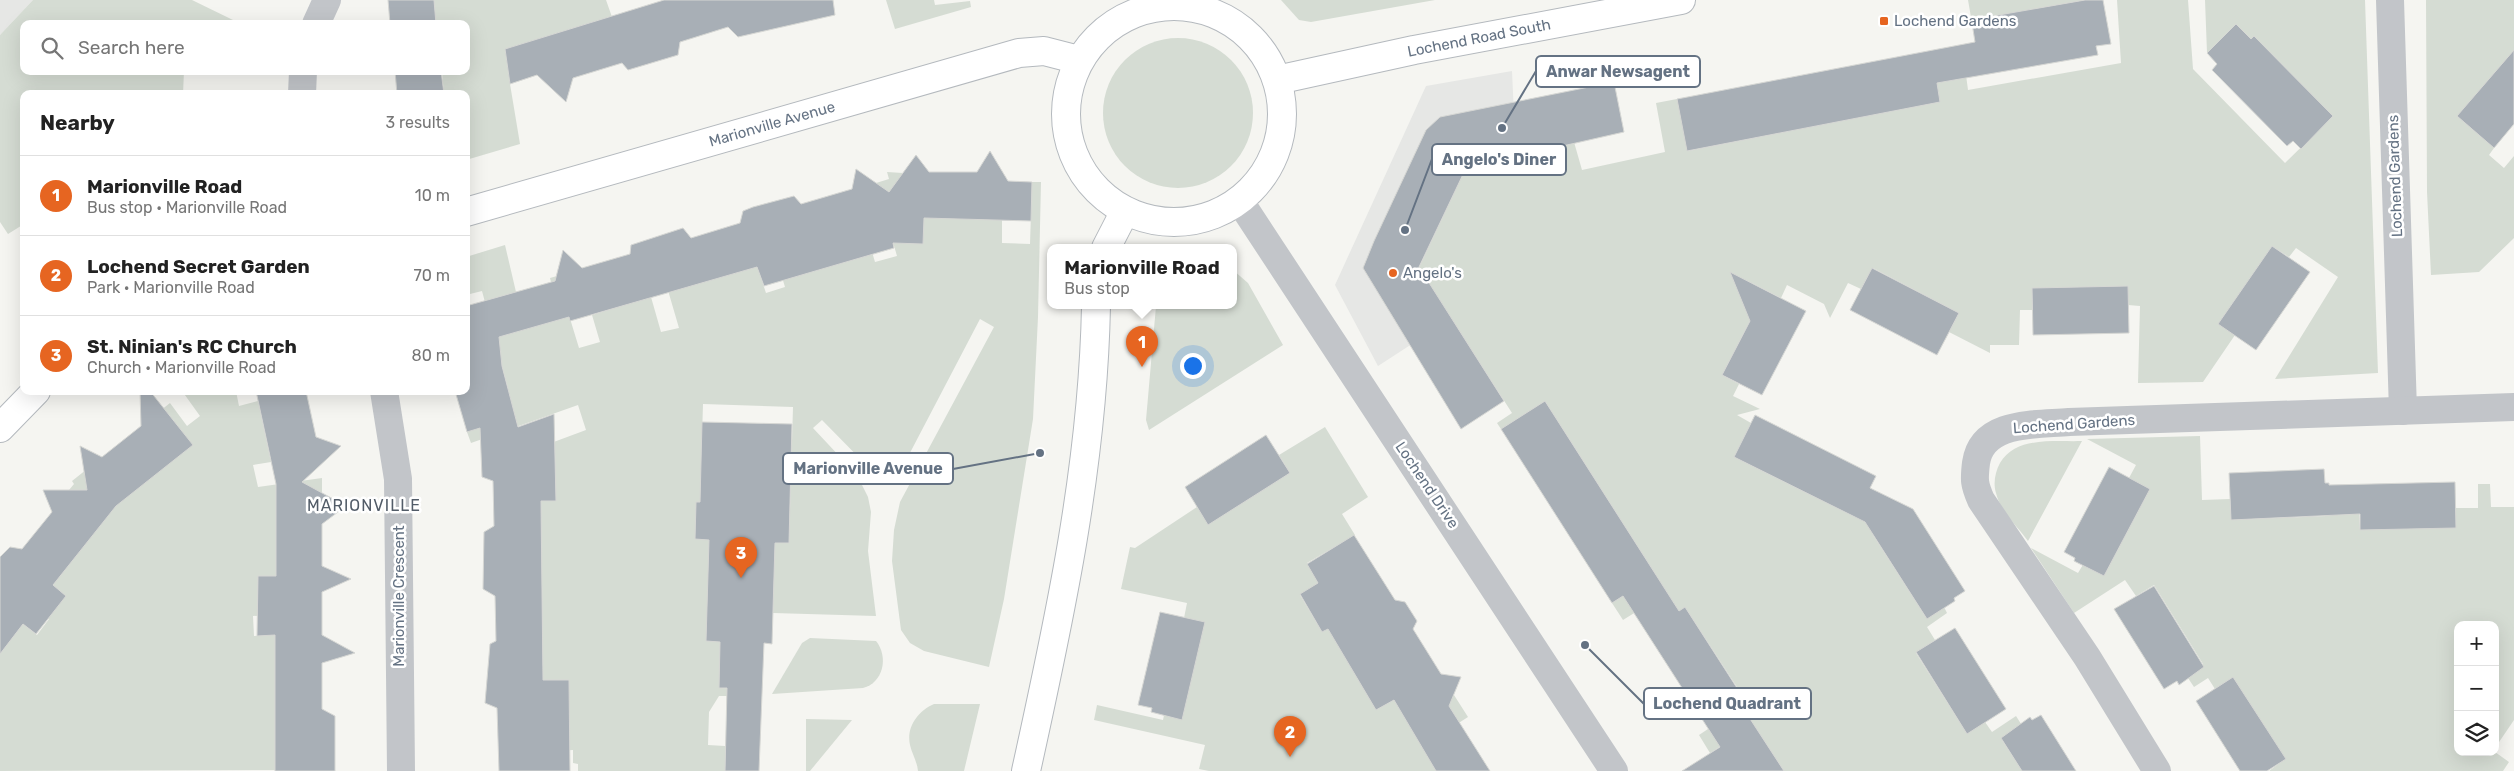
<!DOCTYPE html>
<html lang="en">
<head>
<meta charset="utf-8">
<style>
  body { margin:0; font-family:Rubik,sans-serif; background:#f2f2f2; color:#222 }
  .controls { position:absolute; right:15px; bottom:15px; display:grid; overflow:hidden; border-radius:10px; box-shadow:0 5px 20px #0002 }
  .controls button { width:45px; height:45px; display:grid; place-items:center; padding:0; border:0; border-bottom:1px solid #e0e0e0; background:#fff; color:#222; font:25px sans-serif }
  .you { position:absolute; left:1192px; top:365px; width:18px; height:18px; margin:-12px; border:4px solid #fff; border-radius:50%; background:#1a73e8; box-shadow:0 0 0 8px #1a73e833 }
  .badge { display:grid; place-items:center; width:32px; height:32px; border-radius:50%; background:#e66521; color:#fff; font-size:16px; font-weight:700 }
  .pin { position:absolute; translate:-50% -41px; filter:drop-shadow(0 1px 2px #0008) }
  .pin::after { content:''; position:absolute; top:26px; width:18px; height:15px; background:inherit; clip-path:polygon(0 0,100% 0,50% 100%) }
  .popup { position:absolute; left:1047px; top:244px; width:190px; height:65px; box-sizing:border-box; display:grid; place-content:center; border-radius:10px; background:#fff; filter:drop-shadow(0 1px 4px #0005); font-size:16px; white-space:nowrap; color:#767676 }
  .popup b { font-size:19px; color:#222 }
  .popup::after { content:''; position:absolute; left:50%; top:100%; margin-left:-10px; border:10px solid transparent; border-top-color:#fff }
  .list { margin:0; padding:0; list-style:none }
  h2 { display:flex; justify-content:space-between; align-items:center; height:65px; margin:0; padding:0 20px; font-size:21px }
  h2 small { font-size:16px; font-weight:400; color:#767676 }
  .list li { display:grid; grid-template-columns:32px 1fr auto; gap:15px; align-items:center; box-sizing:border-box; height:80px; padding:0 20px; border-top:1px solid #e0e0e0 }
  .list b { display:block; font-size:19px; white-space:nowrap }
  .list p { margin:0; font-size:16px; white-space:nowrap; color:#767676 }
  .list em { font-size:16px; font-style:normal; color:#767676 }
  .icon { flex:none; width:28px; height:28px; fill:none; stroke:currentColor; stroke-width:2; stroke-linecap:round; stroke-linejoin:round }
  .map { position:relative; flex:none; width:2514px; height:771px; overflow:hidden }
  .search { position:absolute; background:#fff; box-shadow:0 5px 20px #0002; left:20px; top:20px; width:450px; height:55px; display:flex; align-items:center; gap:12px; box-sizing:border-box; padding:0 18px; border-radius:10px; color:#767676; font-size:19px }
  .panel { position:absolute; background:#fff; box-shadow:0 5px 20px #0002; left:20px; top:90px; width:450px; height:305px; border-radius:10px }
  .map>svg:first-child { display:block }
</style>
</head>
<body>
<div class="map">
<svg width="2514" height="771" viewBox="0 0 2514 771">
  <rect width="100%" height="100%" fill="#f5f5f1"/>
  <!-- built -->
  <g fill="#e6e7e5">
    <polygon points="0,0 33,0 0,35"/>
    <polygon points="1512,71 1522,291 1452,318 1378,366 1335,285 1426,86"/>
  </g>
  <!-- green -->
  <g fill="#d5dcd3">
    <polygon points="33,0 192,0 233,20 231,24 24,24 24,71 184,71 183,94 24,94 24,224 8,234 0,222 0,35"/>
    <polygon points="434,0 606,0 612,17 510,84 520,144 466,160 466,94 444,94 442,71 466,71 466,24 436,24"/>
    <polygon points="886,0 934,0 935,5 970,1 971,7 895,29"/>
    <polygon points="1281,0 1435,0 1311,22 1299,20"/>
    <polygon points="1968,0 2085,0 1993,16 1993,20 1972,23"/>
    <polygon points="2117,0 2188,0 2193,69 2285,163 2333,116 2254,36 2251,39 2236,24 2207,53 2205,0 2365,0 2378,373 2275,379 2338,277 2296,248 2289,257 2272,246 2235,335 2203,382 2138,383 2140,306 2128,305 2128,286 2032,288 2032,310 2020,310 2019,345 1990,345 1990,353 1949,332 1959,313 1873,268 1861,289 1848,283 1830,318 1824,304 1787,285 1781,298 1752,283 1745,285 1756,309 1722,375 1739,384 1733,396 1760,409 1737,415 1751,423 1734,457 1855,517 1864,499 1873,535 1925,616 1943,605 1947,613 1927,627 1935,640 1916,653 1967,734 1985,722 1992,732 2016,716 2023,727 2002,740 2022,771 1784,771 1754,725 1710,753 1699,735 1729,715 1719,699 1737,687 1685,607 1667,619 1655,600 1623,620 1612,603 1656,575 1545,401 1501,429 1497,423 1512,413 1419,268 1466,168 1574,142 1582,170 1665,152 1656,103 1677,99 1688,151 1940,102 1931,51 1962,45 1968,90 2121,63"/>
    <polygon points="2426,0 2514,0 2514,50 2457,116 2494,148 2489,155 2504,168 2514,156 2514,238 2479,272 2431,275 2427,192"/>
    <circle cx="1178" cy="113" r="75"/>
    <polygon points="887,172 903,173 902,217 1002,220 1002,243 1030,244 1032,182 1041,182 1038,317 1033,419 1004,599 989,667 924,651 910,643 901,630 892,561 894,530 900,502 994,327 980,319 901,470 893,477 877,476 822,420 813,428 857,475 868,497 871,512 868,551 876,616 773,613 775,543 789,543 793,407 703,404 700,502 696,502 695,539 709,540 706,641 720,642 719,688 762,689 761,696 719,696 709,712 708,745 725,746 725,771 578,771 578,764 573,763 573,750 544,751 569,707 569,680 497,680 497,667 543,666 541,501 556,501 555,453 551,443 586,430 578,405 471,443 467,432 508,388 482,291 466,295 466,257 505,245 516,292 551,282 550,278 557,276 579,348 600,342 592,315 651,297 661,332 679,328 655,246 667,246 680,289 757,266 766,293 785,287 764,217 867,235 875,262 897,256 876,183 889,179"/>
    <polygon points="1233,270 1248,283 1283,345 1149,430 1146,420 1156,306 1233,306"/>
    <polygon points="182,391 236,391 239,406 258,401 271,462 253,465 258,487 322,478 322,493 276,576 258,576 257,607 276,615 253,616 254,636 276,635 275,736 321,736 278,770 0,771 0,654 23,624 37,635 49,619 0,581 0,577 56,608 66,596 53,585 105,519 69,490 74,484 72,481 170,403 187,426 200,416"/>
    <polygon points="1325,427 1368,497 1342,514 1355,535 1307,563 1318,583 1300,595 1322,632 1341,620 1352,669 1376,710 1394,700 1408,722 1454,695 1468,717 1437,737 1434,767 1436,771 1209,771 1199,769 1205,745 1094,720 1097,705 1163,720 1184,618 1187,603 1121,589 1130,547 1135,548 1197,507 1209,524 1290,473 1279,455"/>
    <polygon points="2200,436 2202,500 2230,499 2231,520 2326,516 2359,510 2360,530 2455,528 2455,508 2478,508 2478,484 2490,484 2491,507 2514,507 2514,720 2495,748 2495,625 2458,625 2458,752 2495,752 2509,762 2503,771 2269,771 2285,759 2233,677 2215,689 2208,678 2194,687 2186,675 2203,664 2154,585 2136,596 2125,580 2074,613 2031,548 2078,573 2084,563 2150,489 2129,478 2136,465 2087,439"/>
    <path d="M2082 441 2028 541C2018 527 2000 511 1996 493 1993 484 1995 472 2000 463 2016 436 2054 442 2082 441Z"/>
    <path d="M810 638 876 641C889 657 883 683 863 688L772 694 802 643Z"/>
    <path d="M934 704H980L964 771H918C917 761 912 754 910 745 906 727 918 711 934 704Z"/>
    <polygon points="806,719 852,720 810,771 806,771"/>
  </g>
  <!-- building -->
  <g fill="#a8afb6" stroke="#d6d7d4">
    <polygon points="388,0 434,0 436,24 390,24"/>
    <polygon points="664,0 833,0 835,15 738,37 728,27 680,42 678,55 628,70 622,63 573,78 566,102 537,75 510,84 505,49"/>
    <polygon points="2085,0 2103,0 2111,44 2096,46 2098,55 1937,83 1940,102 1687,151 1677,99 1975,42 1972,23 1993,20 1993,16"/>
    <polygon points="2236,24 2251,39 2254,36 2333,116 2301,149 2293,141 2287,146 2212,70 2217,64 2207,53"/>
    <polygon points="2514,50 2514,124 2494,148 2457,116"/>
    <polygon points="395,71 441,71 444,94 397,94"/>
    <polygon points="1614,82 1624,132 1466,168 1419,267 1504,401 1461,429 1363,268 1374,241 1426,130 1440,117"/>
    <polygon points="990,151 1008,181 1032,182 1031,221 924,218 923,244 893,243 894,248 764,286 757,267 570,321 569,317 499,337 502,366 518,427 554,414 556,501 541,501 543,680 569,680 570,771 499,771 497,708 485,703 490,644 496,641 495,596 483,589 484,532 494,526 493,481 482,477 480,428 467,432 455,391 466,391 466,306 555,281 563,250 582,268 630,254 631,245 683,228 691,238 740,223 743,211 753,207 794,196 801,204 852,189 856,169 889,192 916,155 929,172 977,172"/>
    <polygon points="2272,246 2310,272 2256,350 2218,324"/>
    <polygon points="1872,268 1959,313 1937,355 1850,310"/>
    <polygon points="1730,272 1806,311 1762,395 1722,375 1750,321"/>
    <polygon points="2128,286 2129,333 2033,335 2032,288"/>
    <polygon points="140,391 150,391 193,445 116,506 53,585 66,596 36,634 23,624 0,654 0,557 10,547 22,549 52,512 43,490 87,490 80,446 102,457 141,426"/>
    <polygon points="256,391 306,391 316,437 341,446 302,482 346,506 322,524 322,566 351,579 322,592 322,635 355,653 322,663 322,709 335,716 335,771 275,771 275,635 257,636 258,576 276,576 276,484"/>
    <polygon points="1545,401 1679,611 1685,607 1737,688 1732,691 1784,771 1682,771 1720,747 1623,596 1612,603 1501,429"/>
    <polygon points="1755,415 1876,476 1870,488 1913,509 1965,591 1954,598 1955,601 1927,619 1865,522 1734,457"/>
    <polygon points="702,422 792,424 789,543 775,543 772,644 764,643 759,771 725,771 727,688 719,688 720,642 706,641 709,540 695,539 696,502 700,502"/>
    <polygon points="1266,435 1290,473 1208,525 1185,487"/>
    <polygon points="2109,467 2150,489 2104,576 2074,561 2075,558 2064,552"/>
    <polygon points="2324,469 2325,483 2329,483 2329,485 2455,482 2456,528 2360,530 2360,514 2231,520 2229,473"/>
    <polygon points="1354,535 1395,600 1405,602 1417,621 1413,629 1441,674 1461,677 1449,706 1490,771 1436,771 1394,700 1376,710 1328,629 1322,632 1300,594 1318,583 1307,564"/>
    <polygon points="2154,586 2204,667 2179,685 2177,681 2164,689 2114,609"/>
    <polygon points="1160,612 1205,622 1182,720 1151,712 1152,708 1138,705"/>
    <polygon points="1955,628 2006,709 1967,734 1916,652"/>
    <polygon points="2233,677 2286,759 2267,771 2240,771 2196,701"/>
    <polygon points="2041,715 2076,771 2022,771 2001,738 2030,717 2032,720"/>
  </g>
  <g fill="none" stroke-linecap="round" stroke-linejoin="round">
    <defs>
      <g id="secondary">
        <circle cx="1174" cy="114" r="108"/>
        <polyline points="1277,80 1414,50 1681,0"/>
        <polyline points="466,212 1019,53 1044,51 1079,60"/>
        <polyline points="1106,248 1125,211"/>
        <polyline points="0,428 36,391"/>
        <path d="M1026 771C1060 617 1093 464 1096 306"/>
      </g>
    </defs>
    <!-- secondary casing -->
    <use href="#secondary" stroke="#b4b9be" stroke-width="30"/>
    <!-- street -->
    <g stroke="#c2c5c9" stroke-width="28">
      <polyline points="2390,0 2403,411"/>
      <polyline points="316,24 327,0"/>
      <polyline points="302,94 303,71"/>
      <polyline points="1239,200 1614,771"/>
      <polyline points="384,391 398,479 401,771"/>
      <path d="M2157 771 2087 657 1981 500C1974 484 1974 480 1976 463 1982 420 2037 425 2069 422L2514 407"/>
    </g>
    <!-- secondary -->
    <use href="#secondary" stroke="#fff" stroke-width="28"/>
  </g>
  <!-- markers -->
  <g fill="#e66521" stroke="#fff" stroke-width="2">
    <rect x="1879" y="16" width="10" height="10" rx="2.5"/>
    <circle cx="1393" cy="273" r="5"/>
  </g>
  <g text-anchor="middle" dominant-baseline="central" stroke-width="5" stroke-linejoin="round" paint-order="stroke">
    <!-- poi labels -->
    <g font-size="15" fill="#647283" stroke="#fff" text-anchor="start">
      <text x="1894" y="21">Lochend Gardens</text>
      <text x="1403" y="273">Angelo's</text>
    </g>
    <!-- street labels -->
    <g font-size="15" fill="#647283" stroke="#fff">
      <text transform="translate(1479 38) rotate(-11)">Lochend Road South</text>
      <text transform="translate(772 124) rotate(-16)">Marionville Avenue</text>
      <text transform="translate(2395 176) rotate(-92)">Lochend Gardens</text>
      <text transform="translate(2074 424) rotate(-4)">Lochend Gardens</text>
      <text transform="translate(1427 485) rotate(56)">Lochend Drive</text>
      <text transform="translate(399 596) rotate(-90)">Marionville Crescent</text>
    </g>
    <!-- neighbourhood labels -->
    <g font-size="16" letter-spacing="1" fill="#525c68" stroke="#fff">
      <text x="364" y="505">MARIONVILLE</text>
    </g>
  </g>
  <!-- callouts -->
  <path fill="none" stroke="#647283" stroke-width="2" d="M1502 128L1536 71M1405 230L1432 159M1040 453L953 469M1585 645L1644 704"/>
  <g fill="#647283" stroke="#fff" stroke-width="2">
    <circle cx="1502" cy="128" r="5"/>
    <circle cx="1405" cy="230" r="5"/>
    <circle cx="1040" cy="453" r="5"/>
    <circle cx="1585" cy="645" r="5"/>
  </g>
  <g fill="#fff" stroke="#647283" stroke-width="2">
    <rect x="1536" y="56" width="164" height="31" rx="5"/>
    <rect x="1432" y="144" width="134" height="31" rx="5"/>
    <rect x="783" y="453" width="170" height="31" rx="5"/>
    <rect x="1644" y="688" width="167" height="31" rx="5"/>
  </g>
  <g font-size="16" text-anchor="middle" font-weight="bold" fill="#647283">
    <text x="1618" y="77">Anwar Newsagent</text>
    <text x="1499" y="165">Angelo's Diner</text>
    <text x="868" y="474">Marionville Avenue</text>
    <text x="1727" y="709">Lochend Quadrant</text>
  </g>
</svg>
<div class="controls">
<button>+</button>
<button>−</button>
<button><svg class="icon" aria-label="layers" viewBox="0 0 24 24"><path d="M12 4l9 5-9 5-9-5zM3 14l9 5 9-5"/></svg></button>
</div>
<div class="you"></div>
<div class="pin badge" style="left:1142px;top:367px">1</div>
<div class="popup"><b>Marionville Road</b>Bus stop</div>
<div class="pin badge" style="left:1290px;top:757px">2</div>
<div class="pin badge" style="left:741px;top:578px">3</div>
<div class="search"><svg class="icon" aria-label="search" viewBox="0 0 24 24"><circle cx="10" cy="10" r="6"/><path d="M15 15l6 6"/></svg>Search here</div>
<section class="panel">
<h2>Nearby<small>3 results</small></h2>
<ul class="list">
<li><span class="badge">1</span><div><b>Marionville Road</b><p>Bus stop · Marionville Road</p></div><em>10 m</em></li>
<li><span class="badge">2</span><div><b>Lochend Secret Garden</b><p>Park · Marionville Road</p></div><em>70 m</em></li>
<li><span class="badge">3</span><div><b>St. Ninian's RC Church</b><p>Church · Marionville Road</p></div><em>80 m</em></li>
</ul>
</section>
</div>
</body>
</html>
